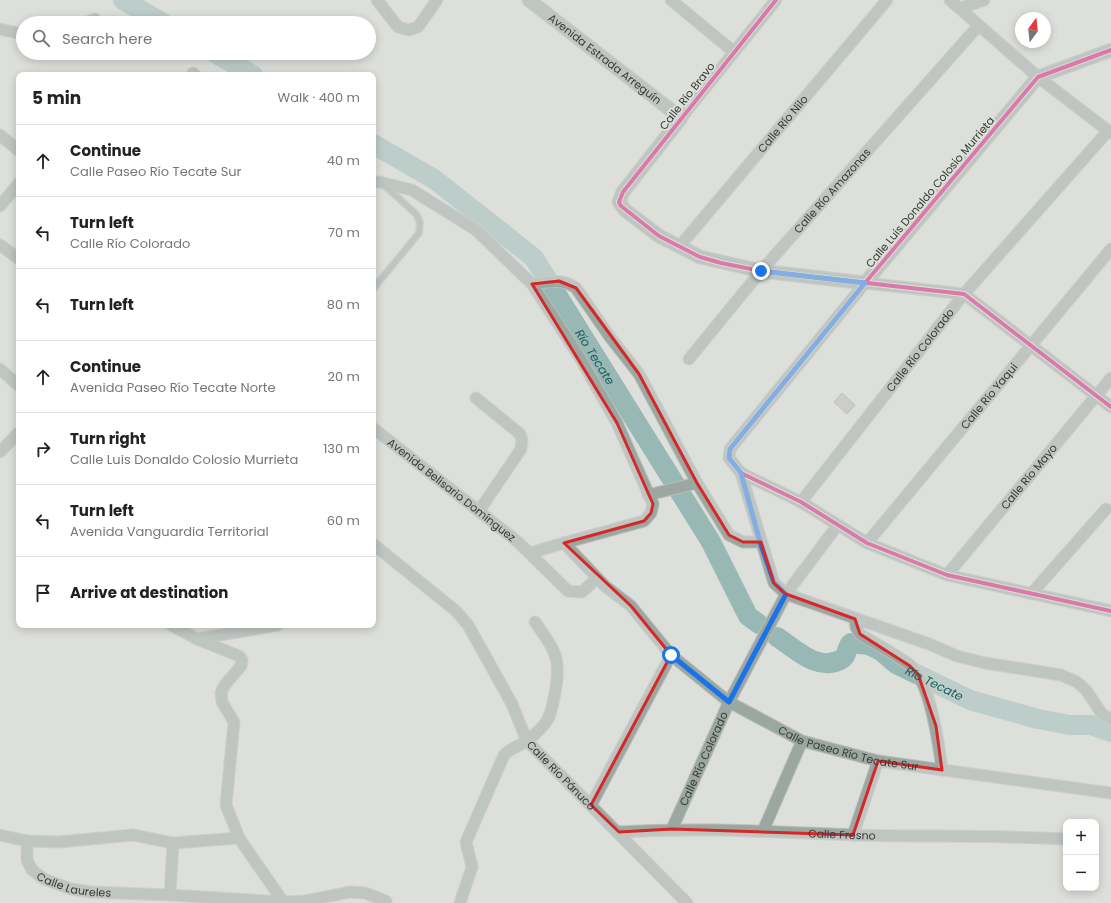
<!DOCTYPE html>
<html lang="en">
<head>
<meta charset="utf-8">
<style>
  body { margin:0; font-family:Poppins,sans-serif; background:#f2f2f2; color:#222 }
  .controls { position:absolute; right:12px; bottom:12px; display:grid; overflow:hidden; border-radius:8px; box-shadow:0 2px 10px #0003 }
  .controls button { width:36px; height:36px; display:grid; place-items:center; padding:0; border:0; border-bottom:1px solid #e0e0e0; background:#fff; color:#222; font:20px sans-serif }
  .compass { position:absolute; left:1015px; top:12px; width:36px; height:36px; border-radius:50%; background:#fff; box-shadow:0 2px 10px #0003; rotate:15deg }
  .stop { position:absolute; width:12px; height:12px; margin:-9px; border:3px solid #1a73e8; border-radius:50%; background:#fff }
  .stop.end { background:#1a73e8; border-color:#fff; box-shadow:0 1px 4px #0008 }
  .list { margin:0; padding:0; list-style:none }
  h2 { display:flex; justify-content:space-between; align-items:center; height:52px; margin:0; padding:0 16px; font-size:17px }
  h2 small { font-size:13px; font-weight:400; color:#767676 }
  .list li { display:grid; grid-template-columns:26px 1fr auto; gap:12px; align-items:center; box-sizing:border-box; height:72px; padding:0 16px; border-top:1px solid #e0e0e0 }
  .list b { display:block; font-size:15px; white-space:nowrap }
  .list p { margin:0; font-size:13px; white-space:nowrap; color:#767676 }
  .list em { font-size:13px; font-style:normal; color:#767676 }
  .icon { flex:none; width:22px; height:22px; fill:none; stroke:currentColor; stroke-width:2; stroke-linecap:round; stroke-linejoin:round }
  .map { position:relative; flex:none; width:1111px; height:903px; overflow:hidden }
  .search { position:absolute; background:#fff; box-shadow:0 2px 10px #0003; left:16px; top:16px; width:360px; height:44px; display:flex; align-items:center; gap:10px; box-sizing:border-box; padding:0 14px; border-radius:22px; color:#767676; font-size:15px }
  .panel { position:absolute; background:#fff; box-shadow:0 2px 10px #0003; left:16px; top:72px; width:360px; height:556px; border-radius:8px }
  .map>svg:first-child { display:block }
</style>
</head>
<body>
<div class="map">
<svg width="1111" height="903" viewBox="0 0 1111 903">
  <rect width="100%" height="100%" fill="#dcdfda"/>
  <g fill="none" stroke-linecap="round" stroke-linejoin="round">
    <!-- river -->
    <g stroke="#98b8b6" stroke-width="20">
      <polyline points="123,0 163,23"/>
      <polyline points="215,53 253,75"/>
      <path id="s1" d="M373 144 434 179 534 258 711 542 748 616 759 624"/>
      <path id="s2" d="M777 637C796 649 818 673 842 659 848 656 846 647 851 643L869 645 881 651 896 664 970 700 1038 719 1070 725H1091L1111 732"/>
    </g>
  </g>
  <!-- building -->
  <polygon fill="#b8b9b0" stroke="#9b9c98" points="842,393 855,405 847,414 834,402"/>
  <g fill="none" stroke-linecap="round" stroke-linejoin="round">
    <defs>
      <polyline id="service" points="373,289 419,233 420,223 417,215 385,186"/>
      <g id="minor">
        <polyline points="377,0 398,27 409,30 418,27 437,0"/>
        <polyline points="671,0 734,52"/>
        <polyline points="950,0 1038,77 1111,133"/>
        <polyline points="961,8 984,0"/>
        <polyline points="84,23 95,19"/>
        <polyline points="0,29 23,34"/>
        <polyline points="193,73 195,75"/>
        <polyline points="681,118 776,0"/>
        <polyline points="0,135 19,151"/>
        <polyline points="373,182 380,182 412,190 476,230 532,284 580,358 617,423 653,504 651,513 644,521 564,543"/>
        <polyline points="0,206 19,183"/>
        <polyline points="0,245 19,259"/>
        <path id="s3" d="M679 247 887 0"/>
        <path d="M532 284C548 282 562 278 576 288L610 337 639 374 697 483"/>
        <path id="s4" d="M689 359 761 271 979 25"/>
        <polyline points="0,369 19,386"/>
        <polyline points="476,398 520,434 522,440 521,449 479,511"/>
        <polyline points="1111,407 964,294 865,283 730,449 729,458 741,473 801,502 867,543 947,575 1111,611"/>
        <path id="s5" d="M373 428 518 542 568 591 582 592 597 578"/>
        <polyline points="0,452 18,433"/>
        <polyline points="741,473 774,583 786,594 929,644 957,656 985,663 1061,675 1077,682 1086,690 1102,714 1111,719"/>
        <polyline points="648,495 697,483 729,535 743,542 761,542"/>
        <path id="s6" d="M801 502 964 294 1108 131"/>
        <path id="s7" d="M867 543 1111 249"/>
        <path id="s8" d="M373 544 456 611 468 625 512 704 527 741 687 903"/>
        <path id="s9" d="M530 553 564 543 605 586 631 606 671 655 729 702 802 741 878 761 1111 793"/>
        <path id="s10" d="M947 575 1111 378"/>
        <polyline points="1031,594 1106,509"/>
        <path d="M855 619 856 627 860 634C876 644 894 653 910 665 930 681 939 745 942 770"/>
        <polyline points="171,625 197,639 278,625"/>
        <polyline points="197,639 239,656 242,660 241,666 224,686 221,693 222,702 234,722 226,805 239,838 284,903"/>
        <polyline points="591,805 671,655"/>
        <path id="s11" d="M672 829 729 702 786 594 837 526"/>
        <polyline points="763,831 802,741"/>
        <path id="s12" d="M619 832C697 827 774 832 852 835 923 837 994 835 1065 839"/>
        <polyline points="0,835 27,841 58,842 133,835 173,843 170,895"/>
        <polyline points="853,835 878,761"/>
        <path id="s13" d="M27 841V860L32 870 44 879 71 889 91 892 170 895 284 902 305 901 350 892 365 893 386 901"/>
        <polyline points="173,843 239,838"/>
        <path d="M460 903 472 867 466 842 504 755C511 748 519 746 527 741 533 737 538 731 543 726 550 719 552 708 554 698 562 660 557 653 535 622"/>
      </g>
      <g id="tertiary">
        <path id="s14" d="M529 0 681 118 623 192 619 202 625 210 659 236 700 257 761 271 865 283 1038 77 1111 50"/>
      </g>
    </defs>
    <!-- service casing -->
    <use href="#service" stroke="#bbbdba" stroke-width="8"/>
    <!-- minor casing -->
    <use href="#minor" stroke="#bbbdba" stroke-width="13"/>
    <!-- tertiary casing -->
    <use href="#tertiary" stroke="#bbbdba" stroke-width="15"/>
    <!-- service -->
    <use href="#service" stroke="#9ba7a1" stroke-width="5.5"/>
    <!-- minor -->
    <use href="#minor" stroke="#9ba7a1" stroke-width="11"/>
    <!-- tertiary -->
    <use href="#tertiary" stroke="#9ba7a1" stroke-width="13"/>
    <defs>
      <g id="cycleway">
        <polyline points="776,0 623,192 619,202 621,206 659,236 700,257 721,263 761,271 964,294 1111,407"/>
        <polyline points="1111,50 1038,77 865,283 730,449 729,458 741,473 801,502 867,543 947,575 1111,611"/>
      </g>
    </defs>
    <!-- cycleway casing -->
    <use href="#cycleway" stroke="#dbe0d9" stroke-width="6"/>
    <!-- cycleway -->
    <use href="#cycleway" stroke="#d6006c" stroke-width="4"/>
  </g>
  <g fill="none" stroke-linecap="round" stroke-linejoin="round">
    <!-- route -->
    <polyline stroke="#1a73e8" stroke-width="5" points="671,655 729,702 786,594 774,582 760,542 741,473 729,458 730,449 865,283 761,271"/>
  </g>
  <!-- marked area -->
  <path d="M0 0H1111V903H0ZM559 281 576 288 639 374 697 483 729 535 743 542H761L774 583 786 594 855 619 860 634 910 666 918 674 936 726 942 770 878 761 853 835 672 829 619 832 591 805 671 655 631 606 564 543 644 521 651 513 653 504 617 423 532 284Z" fill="#dcdfda" fill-opacity=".55" fill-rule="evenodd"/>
  <path fill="none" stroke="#d62828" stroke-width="3" stroke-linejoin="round" d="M559 281 576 288 639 374 697 483 729 535 743 542H761L774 583 786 594 855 619 860 634 910 666 918 674 936 726 942 770 878 761 853 835 672 829 619 832 591 805 671 655 631 606 564 543 644 521 651 513 653 504 617 423 532 284Z"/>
  <g text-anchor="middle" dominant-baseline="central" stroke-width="4" stroke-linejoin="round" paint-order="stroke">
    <!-- street labels -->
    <g font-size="11" fill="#373936" stroke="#dbe0d9">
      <text stroke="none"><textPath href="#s14" startOffset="96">Avenida Estrada Arreguín</textPath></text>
      <text transform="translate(687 96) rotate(-52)">Calle Río Bravo</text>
      <text stroke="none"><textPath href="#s3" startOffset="161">Calle Río Nilo</textPath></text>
      <text stroke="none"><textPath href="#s4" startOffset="221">Calle Río Amazonas</textPath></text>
      <text transform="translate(930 192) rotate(-50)">Calle Luis Donaldo Colosio Murrieta</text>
      <text stroke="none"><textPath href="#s6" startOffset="193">Calle Río Colorado</textPath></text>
      <text stroke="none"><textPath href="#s7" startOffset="191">Calle Río Yaqui</textPath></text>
      <text stroke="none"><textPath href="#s10" startOffset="128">Calle Río Mayo</textPath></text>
      <text stroke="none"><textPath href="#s5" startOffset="100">Avenida Belisario Domínguez</textPath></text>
      <text stroke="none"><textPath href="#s9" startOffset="395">Calle Paseo Río Tecate Sur</textPath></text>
      <text stroke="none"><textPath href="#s11" startOffset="77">Calle Río Colorado</textPath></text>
      <text stroke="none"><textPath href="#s8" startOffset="304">Calle Río Pánuco</textPath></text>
      <text stroke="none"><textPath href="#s12" startOffset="223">Calle Fresno</textPath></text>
      <text stroke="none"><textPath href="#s13" startOffset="76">Calle Laureles</textPath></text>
    </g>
    <!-- water labels -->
    <g font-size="12" font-style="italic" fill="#1c5b59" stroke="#dbe0d9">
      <text stroke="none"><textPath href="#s1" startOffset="314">Río Tecate</textPath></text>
      <text stroke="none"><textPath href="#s2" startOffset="186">Río Tecate</textPath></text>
    </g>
  </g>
</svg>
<div class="controls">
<button>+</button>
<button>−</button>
</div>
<svg class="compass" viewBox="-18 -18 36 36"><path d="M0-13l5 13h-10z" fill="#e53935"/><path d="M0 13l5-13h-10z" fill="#767676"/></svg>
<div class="stop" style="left:671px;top:655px"></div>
<div class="stop end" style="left:761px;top:271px"></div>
<div class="search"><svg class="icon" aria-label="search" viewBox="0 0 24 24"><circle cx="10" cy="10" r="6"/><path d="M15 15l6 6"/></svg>Search here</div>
<section class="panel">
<h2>5 min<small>Walk · 400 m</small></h2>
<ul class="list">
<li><svg class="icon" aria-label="ahead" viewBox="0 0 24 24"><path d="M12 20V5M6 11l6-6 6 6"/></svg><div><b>Continue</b><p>Calle Paseo Río Tecate Sur</p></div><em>40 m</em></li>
<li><svg class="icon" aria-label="left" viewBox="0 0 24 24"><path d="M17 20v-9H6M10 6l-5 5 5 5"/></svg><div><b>Turn left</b><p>Calle Río Colorado</p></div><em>70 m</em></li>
<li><svg class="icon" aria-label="left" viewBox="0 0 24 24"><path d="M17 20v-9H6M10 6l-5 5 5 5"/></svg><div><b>Turn left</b></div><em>80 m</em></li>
<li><svg class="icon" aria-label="ahead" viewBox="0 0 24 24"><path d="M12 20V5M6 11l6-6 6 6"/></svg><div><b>Continue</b><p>Avenida Paseo Río Tecate Norte</p></div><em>20 m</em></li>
<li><svg class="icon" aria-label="right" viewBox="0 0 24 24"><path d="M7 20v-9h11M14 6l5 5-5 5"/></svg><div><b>Turn right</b><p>Calle Luis Donaldo Colosio Murrieta</p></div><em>130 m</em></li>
<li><svg class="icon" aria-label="left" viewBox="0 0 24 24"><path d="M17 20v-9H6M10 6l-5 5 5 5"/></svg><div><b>Turn left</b><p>Avenida Vanguardia Territorial</p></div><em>60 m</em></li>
<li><svg class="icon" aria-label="arrive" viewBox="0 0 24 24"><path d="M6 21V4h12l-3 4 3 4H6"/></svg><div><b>Arrive at destination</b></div></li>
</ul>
</section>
</div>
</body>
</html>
